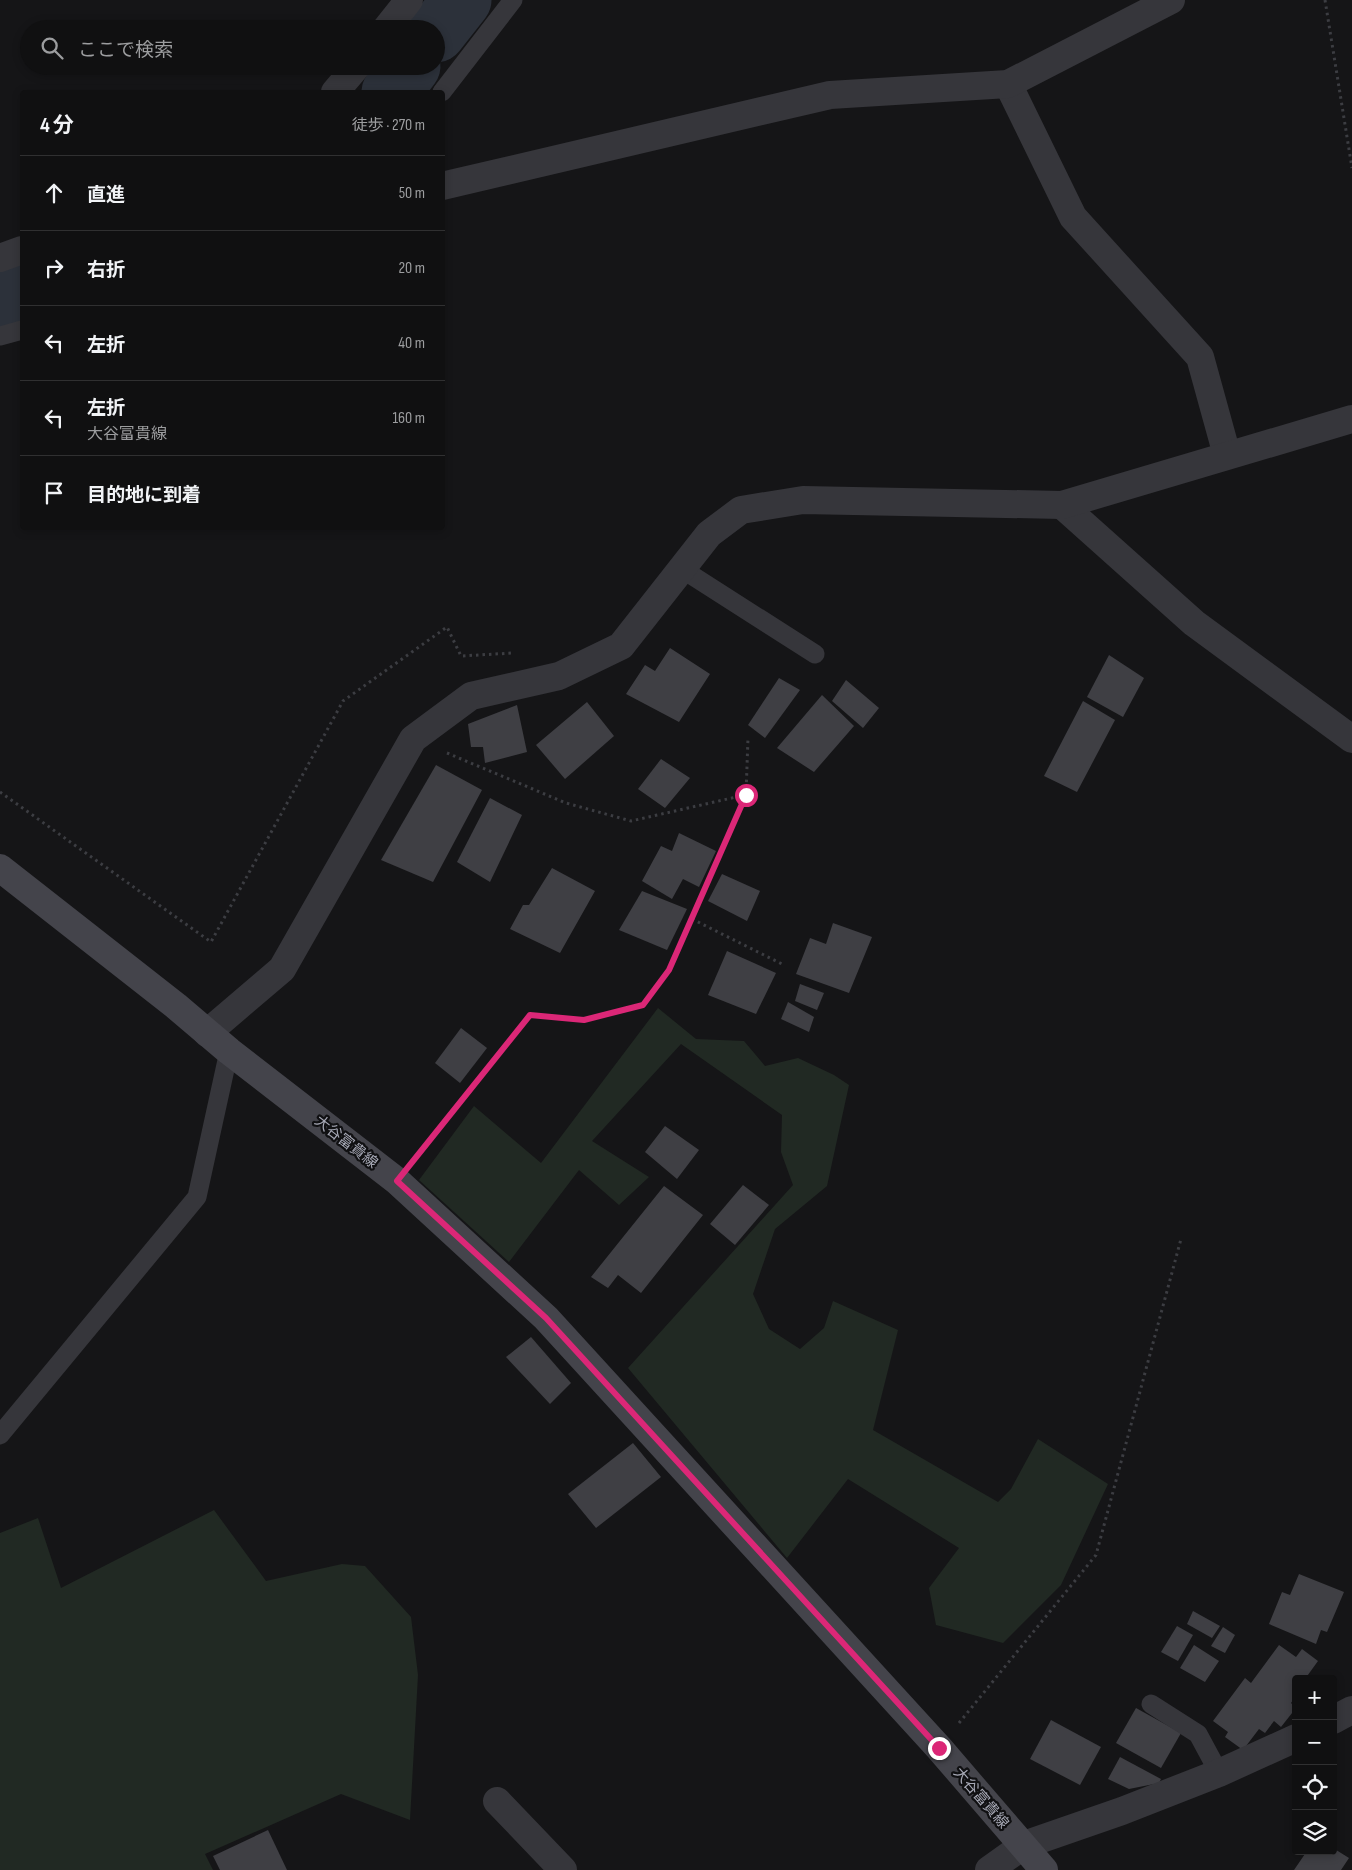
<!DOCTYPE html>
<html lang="ja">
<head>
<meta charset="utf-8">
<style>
  body { margin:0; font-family:"Sofia Sans Condensed","Noto Sans JP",sans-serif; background:#1e1e1f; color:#f1f3f6 }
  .controls { position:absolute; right:15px; bottom:15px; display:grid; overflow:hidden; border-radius:5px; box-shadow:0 2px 8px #0003 }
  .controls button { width:45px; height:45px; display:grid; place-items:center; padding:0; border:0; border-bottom:1px solid #303031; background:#101011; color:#f1f3f6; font:25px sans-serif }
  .stop { position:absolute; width:15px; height:15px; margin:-11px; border:4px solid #db2777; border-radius:50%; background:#fff }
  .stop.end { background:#db2777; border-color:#fff; box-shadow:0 1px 5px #0008 }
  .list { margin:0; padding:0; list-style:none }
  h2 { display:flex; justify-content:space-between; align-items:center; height:65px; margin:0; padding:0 20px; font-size:21px }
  h2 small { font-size:16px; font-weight:400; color:#9c9d9f }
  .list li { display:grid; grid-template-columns:32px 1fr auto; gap:15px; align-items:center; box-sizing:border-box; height:75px; padding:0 20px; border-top:1px solid #303031 }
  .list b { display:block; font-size:19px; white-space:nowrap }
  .list p { margin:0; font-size:16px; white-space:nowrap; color:#9c9d9f }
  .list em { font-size:16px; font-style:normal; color:#9c9d9f }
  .icon { flex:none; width:28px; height:28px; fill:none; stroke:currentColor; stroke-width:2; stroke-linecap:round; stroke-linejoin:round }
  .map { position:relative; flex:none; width:1352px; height:1870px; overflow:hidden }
  .search { position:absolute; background:#101011; box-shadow:0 2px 8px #0003; left:20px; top:20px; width:425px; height:55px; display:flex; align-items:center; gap:12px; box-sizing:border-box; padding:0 18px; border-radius:28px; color:#9c9d9f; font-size:19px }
  .panel { position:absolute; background:#101011; box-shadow:0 2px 8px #0003; left:20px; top:90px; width:425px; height:440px; border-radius:5px }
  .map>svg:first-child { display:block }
</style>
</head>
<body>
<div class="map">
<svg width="1352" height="1870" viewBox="0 0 1352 1870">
  <rect width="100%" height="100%" fill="#151517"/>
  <!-- green -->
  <g fill="#212923">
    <polygon points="658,1008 696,1039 744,1041 765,1066 798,1058 834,1075 849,1085 827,1186 775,1229 753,1294 769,1329 800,1349 824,1328 833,1301 898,1330 873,1430 998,1502 1011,1489 1038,1439 1108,1484 1061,1585 1003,1643 936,1625 929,1588 959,1548 848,1479 787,1558 628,1368 793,1185 781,1152 782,1115 681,1044 592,1141 649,1177 619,1205 579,1170 509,1262 419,1180 474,1106 541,1163"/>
    <polygon points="214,1510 266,1581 342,1564 365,1566 411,1617 418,1675 410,1820 341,1794 205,1854 213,1870 0,1870 0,1533 38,1518 61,1588"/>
  </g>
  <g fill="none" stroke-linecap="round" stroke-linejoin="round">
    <!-- river -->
    <g stroke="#2c313a" stroke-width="59">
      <polyline points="436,33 462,0"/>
      <polyline points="391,92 411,66"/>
      <polyline points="0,298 22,289"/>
    </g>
  </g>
  <!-- building -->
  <g fill="#3f3f44">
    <polygon points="670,648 710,674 679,722 626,694 645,665 655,671"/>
    <polygon points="1109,655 1144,678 1123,717 1087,697"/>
    <polygon points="779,678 800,690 765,738 748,725"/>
    <polygon points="846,680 879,708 863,728 832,701"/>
    <polygon points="822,695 854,726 814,772 777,748"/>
    <polygon points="1083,701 1115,720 1077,792 1044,776"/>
    <polygon points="587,702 614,736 565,779 536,745"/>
    <polygon points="517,705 527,752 485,763 483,747 471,747 468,724"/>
    <polygon points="661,759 690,778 665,808 638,789"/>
    <polygon points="436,765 482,790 433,882 381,860"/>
    <polygon points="490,798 522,815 490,882 457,862"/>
    <polygon points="679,833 716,851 699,887 683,879 672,899 642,881 661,846 672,851"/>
    <polygon points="552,868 595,891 560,953 510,929 523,905 529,905"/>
    <polygon points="722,874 760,891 747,921 708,901"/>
    <polygon points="642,891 687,909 667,950 619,930"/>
    <polygon points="833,923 872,937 849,993 796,974 810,938 826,944"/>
    <polygon points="727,951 776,973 756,1014 708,995"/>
    <polygon points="800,984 824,993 817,1010 795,1001"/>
    <polygon points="788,1002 814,1017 809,1032 781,1019"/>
    <polygon points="461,1028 487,1048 460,1083 435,1063"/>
    <polygon points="665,1126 699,1150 677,1179 645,1152"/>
    <polygon points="743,1185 769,1205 735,1245 710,1224"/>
    <polygon points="664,1186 703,1215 641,1293 618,1275 608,1288 591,1277"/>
    <polygon points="531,1337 571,1383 550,1404 506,1357"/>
    <polygon points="633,1443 661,1477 596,1528 568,1494"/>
    <polygon points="1299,1574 1344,1592 1327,1632 1321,1630 1316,1644 1269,1624 1282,1592 1290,1595"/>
    <polygon points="1193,1611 1220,1626 1212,1638 1187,1624"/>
    <polygon points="1177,1626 1193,1635 1178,1661 1161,1652"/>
    <polygon points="1223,1627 1235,1635 1225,1653 1211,1646"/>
    <polygon points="1194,1645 1219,1661 1205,1682 1180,1668"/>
    <polygon points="1279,1645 1296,1657 1302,1649 1318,1661 1305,1679 1296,1679 1296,1696 1291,1703 1296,1708 1281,1727 1274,1721 1265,1733 1259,1729 1243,1750 1225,1737 1228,1732 1213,1721 1245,1678 1251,1683"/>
    <polygon points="1136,1708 1181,1733 1161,1768 1116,1743"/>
    <polygon points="1051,1720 1101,1747 1080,1785 1030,1759"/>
    <polygon points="1120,1757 1161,1779 1159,1783 1129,1789 1108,1779"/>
    <polygon points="268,1830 287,1870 220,1870 213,1856"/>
    <polygon points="1333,1848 1349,1858 1341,1870 1294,1870 1307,1851 1333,1851"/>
  </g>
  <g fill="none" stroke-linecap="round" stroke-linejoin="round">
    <!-- path -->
    <g stroke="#3c3d42" stroke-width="3" stroke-dasharray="2.5 4" stroke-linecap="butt">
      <polyline points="1325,0 1352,168"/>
      <polyline points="447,753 566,803 631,821 745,795"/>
      <polyline points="0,792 211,942 343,701 447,627 461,656 513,653"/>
      <polyline points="692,919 784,965"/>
      <polyline points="415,1158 530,1015 584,1019 643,1005 669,970 746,795 748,738"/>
      <polyline points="959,1723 1096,1555 1181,1239"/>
    </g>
    <!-- service -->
    <g stroke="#36363b" stroke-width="19">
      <polyline points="442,92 513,0"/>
      <polyline points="0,336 22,330"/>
      <polyline points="682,569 815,654"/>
      <polyline points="0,1435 197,1197 229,1051"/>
      <polyline points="1151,1704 1198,1734 1219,1773"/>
    </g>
    <!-- minor -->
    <g stroke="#36363b" stroke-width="28">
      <polyline points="386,29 409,0"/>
      <polyline points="1008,84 1073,217 1200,357 1227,455"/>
      <polyline points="335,92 357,66"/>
      <polyline points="442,186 830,95 1008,84 1171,0"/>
      <polyline points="0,258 22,250"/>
      <polyline points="1062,505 1194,623 1352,739"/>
      <polyline points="207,1033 282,969 413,739 471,696 559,676 621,646 709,534 741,510 803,500 1062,505 1352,419"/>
      <polyline points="497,1801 563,1870"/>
    </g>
    <!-- tertiary -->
    <g stroke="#36363b" stroke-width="28">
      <polyline points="1333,1720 1352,1710"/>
      <polyline points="989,1870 1024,1845 1122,1811 1219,1773 1296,1738"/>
    </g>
    <!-- secondary -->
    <polyline stroke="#44444b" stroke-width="28" points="0,868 176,1006 229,1051 397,1181 546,1318 939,1748 1044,1870"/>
  </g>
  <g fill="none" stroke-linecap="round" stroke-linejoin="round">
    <!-- route -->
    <polyline stroke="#db2777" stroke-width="6" points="746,795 669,970 643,1005 584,1020 530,1015 397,1181 546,1318 939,1748"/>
  </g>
  <g text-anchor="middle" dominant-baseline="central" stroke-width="4.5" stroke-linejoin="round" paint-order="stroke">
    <!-- street labels -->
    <g font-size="15" fill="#a7a9b6" stroke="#101012">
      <text transform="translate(346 1142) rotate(38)">大谷富貴線</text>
      <text transform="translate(981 1798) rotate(49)">大谷富貴線</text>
    </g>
  </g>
</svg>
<div class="controls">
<button>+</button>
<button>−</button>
<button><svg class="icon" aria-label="locate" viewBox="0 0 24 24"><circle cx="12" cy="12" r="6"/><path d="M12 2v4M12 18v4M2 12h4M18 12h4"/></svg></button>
<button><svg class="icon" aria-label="layers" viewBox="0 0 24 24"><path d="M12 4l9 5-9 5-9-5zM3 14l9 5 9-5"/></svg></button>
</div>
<div class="stop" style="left:746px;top:795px"></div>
<div class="stop end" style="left:939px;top:1748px"></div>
<div class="search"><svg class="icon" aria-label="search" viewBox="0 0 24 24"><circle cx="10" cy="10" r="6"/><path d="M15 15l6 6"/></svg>ここで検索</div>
<section class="panel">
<h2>4 分<small>徒歩 · 270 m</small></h2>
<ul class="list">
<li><svg class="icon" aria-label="ahead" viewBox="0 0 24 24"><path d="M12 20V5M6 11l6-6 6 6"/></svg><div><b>直進</b></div><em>50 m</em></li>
<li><svg class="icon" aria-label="right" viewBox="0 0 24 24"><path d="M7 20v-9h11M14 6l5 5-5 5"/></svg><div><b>右折</b></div><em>20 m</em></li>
<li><svg class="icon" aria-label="left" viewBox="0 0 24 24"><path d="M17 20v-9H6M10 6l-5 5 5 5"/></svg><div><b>左折</b></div><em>40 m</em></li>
<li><svg class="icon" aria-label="left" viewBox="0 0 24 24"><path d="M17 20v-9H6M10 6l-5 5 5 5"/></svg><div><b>左折</b><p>大谷富貴線</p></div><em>160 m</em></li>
<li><svg class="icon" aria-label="arrive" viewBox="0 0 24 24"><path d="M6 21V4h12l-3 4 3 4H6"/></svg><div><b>目的地に到着</b></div></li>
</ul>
</section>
</div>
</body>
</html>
